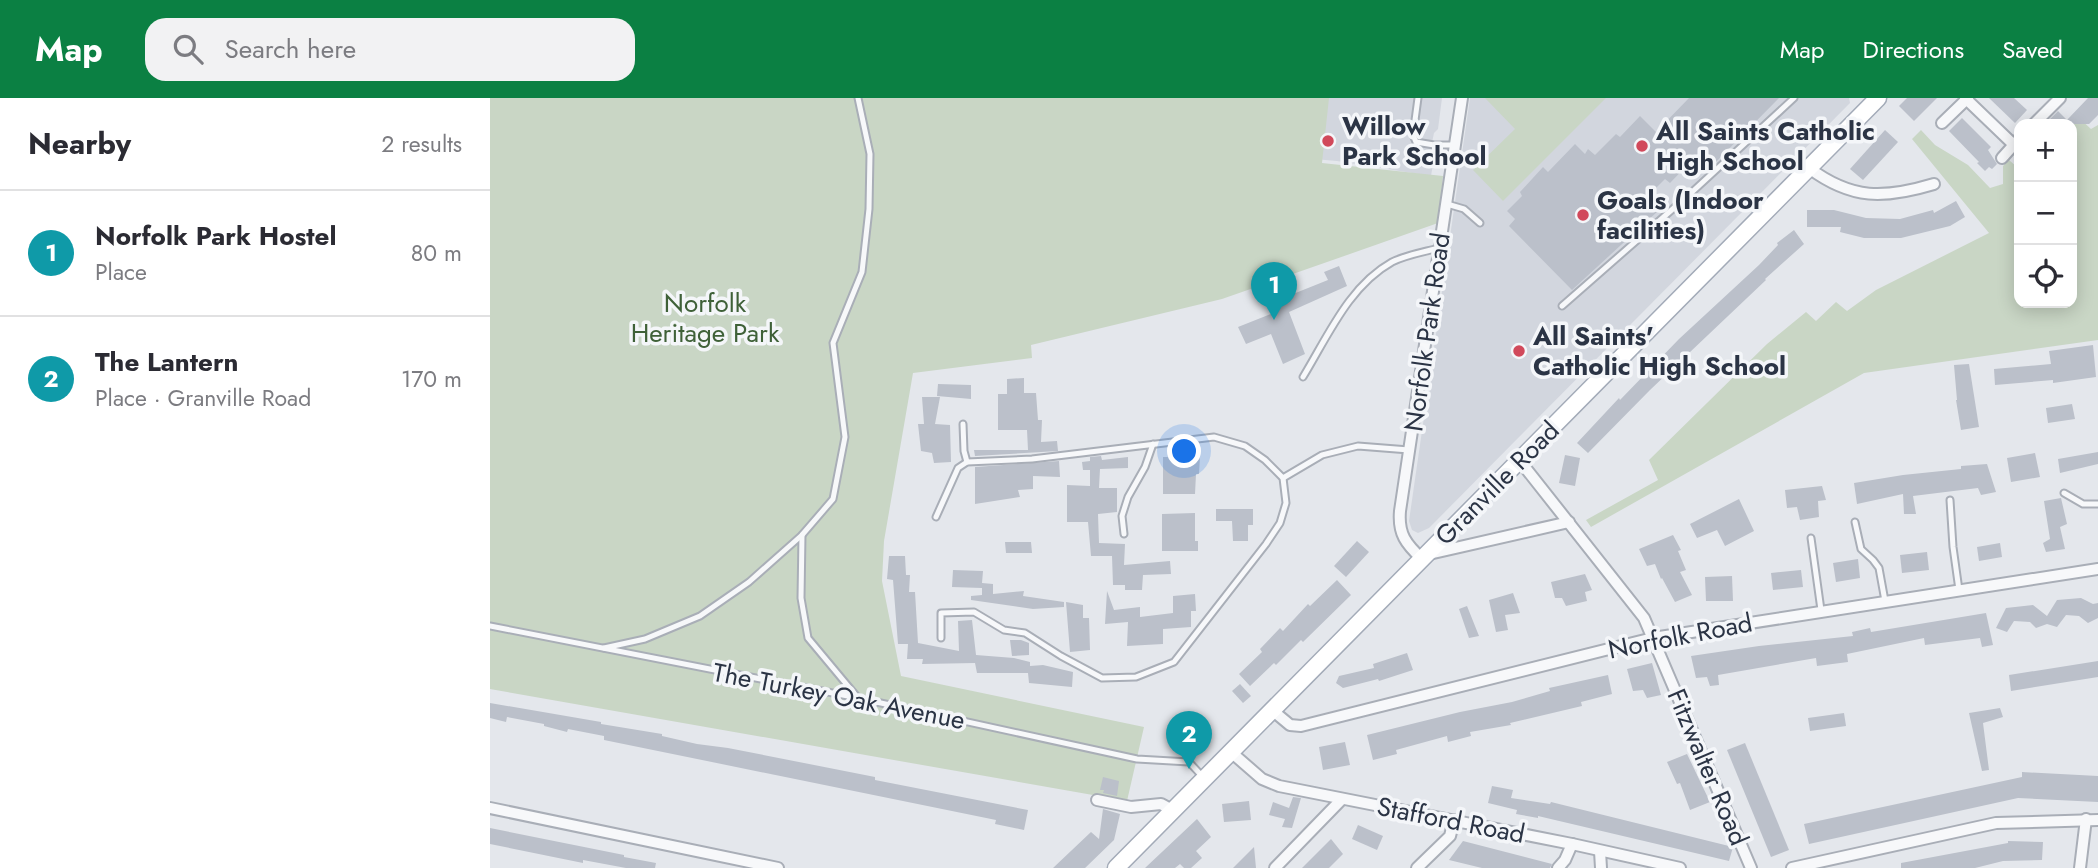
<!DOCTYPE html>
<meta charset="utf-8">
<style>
body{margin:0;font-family:Jost,sans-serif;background:#f2f2f3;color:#2b2b33}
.controls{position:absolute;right:21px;top:21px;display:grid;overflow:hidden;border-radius:14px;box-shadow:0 4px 18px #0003}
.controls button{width:63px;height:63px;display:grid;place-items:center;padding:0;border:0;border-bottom:2px solid #e1e1e2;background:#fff;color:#2b2b33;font:35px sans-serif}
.you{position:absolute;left:695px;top:354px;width:24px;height:24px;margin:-18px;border:5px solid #fff;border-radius:50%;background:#1a73e8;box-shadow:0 0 0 10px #1a73e833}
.badge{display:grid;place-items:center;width:46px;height:46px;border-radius:50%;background:#0b8043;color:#fff;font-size:23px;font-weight:700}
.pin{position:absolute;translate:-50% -58px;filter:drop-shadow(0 2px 4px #0008)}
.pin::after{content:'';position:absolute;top:37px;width:24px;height:21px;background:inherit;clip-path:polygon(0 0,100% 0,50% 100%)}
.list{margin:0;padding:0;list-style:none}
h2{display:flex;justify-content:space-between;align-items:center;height:91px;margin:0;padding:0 28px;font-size:30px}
h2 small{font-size:23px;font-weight:400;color:#7c7c81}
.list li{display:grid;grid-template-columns:46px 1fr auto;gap:21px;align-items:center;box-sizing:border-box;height:126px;padding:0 28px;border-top:2px solid #e1e1e2}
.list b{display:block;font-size:26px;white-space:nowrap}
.list p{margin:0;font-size:23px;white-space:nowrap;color:#7c7c81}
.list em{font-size:23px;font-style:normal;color:#7c7c81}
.icon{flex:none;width:38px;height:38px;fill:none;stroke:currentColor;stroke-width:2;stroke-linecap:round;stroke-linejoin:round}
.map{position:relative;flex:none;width:1608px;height:770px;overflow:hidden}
header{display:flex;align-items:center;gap:42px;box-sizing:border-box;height:98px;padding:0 35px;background:#0b8043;color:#fff}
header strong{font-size:33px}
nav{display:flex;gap:38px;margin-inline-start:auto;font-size:24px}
.search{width:490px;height:63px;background:#f2f2f3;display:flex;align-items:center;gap:18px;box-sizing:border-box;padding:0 24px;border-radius:21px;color:#7c7c81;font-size:26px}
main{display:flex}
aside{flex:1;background:#fff}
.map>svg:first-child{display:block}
.built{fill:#d2d6de}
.green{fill:#c9d6c5}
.building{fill:#bbc0ca}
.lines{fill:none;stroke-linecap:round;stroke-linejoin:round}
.lane-casing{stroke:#a9aeb7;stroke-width:9}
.street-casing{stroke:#a9aeb7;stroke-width:14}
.primary-casing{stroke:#a3abb8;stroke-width:19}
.lane{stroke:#f7f8fa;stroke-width:5}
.street{stroke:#f7f8fa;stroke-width:10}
.primary{stroke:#fff;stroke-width:16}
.poi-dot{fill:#d1495b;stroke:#f4f6f9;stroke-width:2.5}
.labels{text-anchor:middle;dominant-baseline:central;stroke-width:7;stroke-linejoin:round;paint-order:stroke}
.poi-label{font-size:26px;font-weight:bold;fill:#2b3445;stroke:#f4f6f9;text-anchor:start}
.park-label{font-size:26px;fill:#3f6138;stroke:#f4f6f9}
.street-label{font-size:26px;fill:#2b3445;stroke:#f4f6f9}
</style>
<header>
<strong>Map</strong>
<div class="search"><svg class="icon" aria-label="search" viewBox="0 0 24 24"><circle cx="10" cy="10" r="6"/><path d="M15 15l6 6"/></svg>Search here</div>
<nav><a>Map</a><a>Directions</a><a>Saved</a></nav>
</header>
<main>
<aside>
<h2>Nearby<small>2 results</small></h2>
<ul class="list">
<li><span class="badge" style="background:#0f9aa8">1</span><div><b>Norfolk Park Hostel</b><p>Place</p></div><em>80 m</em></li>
<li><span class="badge" style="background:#0f9aa8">2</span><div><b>The Lantern</b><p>Place · Granville Road</p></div><em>170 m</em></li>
</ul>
</aside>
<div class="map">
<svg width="1608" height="770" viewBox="0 0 1608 770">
<rect width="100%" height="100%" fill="#e4e7ec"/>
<g class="built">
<path d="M739 0H952L948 31 944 35 940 54 944 60 941 78 847 63 732 53Z"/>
<path d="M980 0H1359L1360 5 939 430 928 435 922 432 919 423Z"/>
</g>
<g class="green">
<path d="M0 0H839L832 65 953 78 948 125 732 201 541 247 542 260 423 275 394 443 392 483 411 578 654 629 637 703 0 591Z"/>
<path d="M995 0H1116L1013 103 983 72 1025 31Z"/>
<path d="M1588 19 1601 31 1608 27V242L1374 275 1101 429 1096 422 1168 382 1159 362 1277 246 1316 214 1326 223 1346 204 1357 213 1386 192 1499 135 1422 41 1431 32 1445 47 1478 67 1500 90 1513 86V68L1519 62 1527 69 1529 66V205H1582L1581 26Z"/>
</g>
<g class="building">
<path d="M1199 0H1289L1221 69 1208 56 1180 85 1175 81 1156 100 1168 113 1082 192 1019 128 1025 121 1017 113 1032 98 1030 94 1053 69 1058 74 1085 46 1095 56 1098 51 1105 57 1126 36 1130 39 1150 18 1166 34Z"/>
<path d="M1417 0H1447L1424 23 1409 8Z"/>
<path d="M1499 0H1524L1537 12 1525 25Z"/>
<path d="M1598 0H1608V17L1599 26H1555L1568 13 1577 22Z"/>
<path d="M1472 20 1501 49 1498 52 1507 66 1502 71 1499 69 1495 73 1487 65 1489 64 1459 33Z"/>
<path d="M1395 32 1408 44 1373 82 1360 71Z"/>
<path d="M1466 103 1475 119 1460 128 1411 140H1374L1350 134 1351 129H1317V112H1344L1376 120 1410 121 1443 112 1444 115Z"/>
<path d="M1304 132 1314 146 1275 181 1276 182 1160 292 1098 355 1087 345 1129 300 1130 302 1189 241 1269 167 1288 147 1287 145Z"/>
<path d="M849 168 857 188 799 214 815 256 793 266 781 236 756 246 748 229 783 215 778 206 838 182 834 174Z"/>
<path d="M1603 247 1606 279 1563 285V282L1505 287 1504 271 1561 266 1559 253Z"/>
<path d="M1479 266 1489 329 1471 332 1466 302H1467L1464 267Z"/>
<path d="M534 280V295H546L548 322H552L551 344 567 343 568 353 485 358 484 352H538L537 332H508V296H517V281Z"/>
<path d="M448 286 481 287V301L447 298Z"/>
<path d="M432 299H450L445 326 460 327 461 364 444 365 442 355 431 353 428 326H434Z"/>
<path d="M1582 306 1585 321 1558 325 1556 310Z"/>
<path d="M1608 354V366L1570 375 1568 361Z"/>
<path d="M1545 355 1550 379 1521 384 1517 360Z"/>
<path d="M1075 357 1090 360 1085 388 1069 385Z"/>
<path d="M611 358 612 362 638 359V370L610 371 609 390H627V414L608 416 609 445 635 446 634 467 680 463 681 476 653 477 652 492H635V487H623L622 458H601L598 424H577V387L600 388V372H593L592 364 600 363V359Z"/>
<path d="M673 359H710L709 376H706L705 396H673Z"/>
<path d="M569 363 570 379 543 378V391L528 392 530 399 485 406V369Z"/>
<path d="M1497 366 1506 394 1491 397 1488 390 1423 398 1426 416H1414L1413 396 1367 406 1364 385 1413 377 1471 371V368Z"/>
<path d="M1332 388 1336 402 1328 403 1329 419 1310 422 1307 409 1297 410 1295 392Z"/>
<path d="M1571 400 1577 426 1570 429 1575 451 1556 454 1553 445 1560 441 1554 403Z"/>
<path d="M1249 401 1264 433 1235 448 1227 432 1207 440 1200 426Z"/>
<path d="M726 411H763V427H758V443H743L742 423H726Z"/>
<path d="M705 415V443H708V453H672V416Z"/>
<path d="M1183 437 1191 452 1188 453 1196 472 1190 474 1202 497 1185 504 1172 480 1171 481 1165 466 1157 468 1149 451Z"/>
<path d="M867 443 879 454 856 479 844 468Z"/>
<path d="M515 444H541L542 455H516Z"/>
<path d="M1510 445 1512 459 1489 463 1487 449Z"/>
<path d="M1437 454 1439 472 1412 475 1410 457Z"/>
<path d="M399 458H415L416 477H420L419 494H425L428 545 469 553 468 523 482 522 486 557 524 560 540 564V568L553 567 583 574 582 589 539 585 538 575H487L485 565 432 566 433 561H417L418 546H408L403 482 397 481Z"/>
<path d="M1368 461 1370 480 1346 484 1343 465Z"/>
<path d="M463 472 493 473 492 485 503 486V496L534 493 533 498 574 504V509L543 511 481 502V498L492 497V490L462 489Z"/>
<path d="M1311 472 1313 489 1283 492 1281 475Z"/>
<path d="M1095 476 1102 492 1095 494 1097 503 1076 508 1072 500H1065L1061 484Z"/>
<path d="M1242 478 1243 503H1216L1215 479Z"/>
<path d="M847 482 861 497 813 544 811 542 786 567 784 565 760 588 749 576 772 554 770 551 790 530 793 533 818 506 820 508Z"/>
<path d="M617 493 624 512 650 509V519L683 515V498L705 496 706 513H701V529L673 531V546L637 548 638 524 615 526Z"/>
<path d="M1023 495 1030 515 1015 517 1018 532 1006 534 999 502Z"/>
<path d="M1591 500 1603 506 1608 505V520L1598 525 1589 518 1576 517 1567 529 1557 526 1546 530 1540 524 1524 523 1517 534 1506 530 1516 510 1543 507 1557 518 1567 502Z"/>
<path d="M576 504 593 507V520H599L600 552 580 554Z"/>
<path d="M977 508 989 538 979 540 969 511Z"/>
<path d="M1496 515 1503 547 1492 549 1490 540 1435 547 1434 540 1357 556 1358 564 1327 568 1326 560 1228 577 1229 587 1220 588 1217 579 1206 580 1201 558 1269 548 1363 538 1362 534 1380 530 1381 534Z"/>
<path d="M520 542H531L539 545V557L522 558Z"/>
<path d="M917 555 923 572 889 583 888 581 853 590 846 585 849 578 884 570 883 566Z"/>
<path d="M1608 563V579L1521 593 1519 577Z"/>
<path d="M1162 565 1171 597 1157 600 1153 592 1143 593 1137 571Z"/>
<path d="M1118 577 1122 596 1091 604 1092 608 1020 625 1021 627 980 634 981 638 958 644 957 638 906 652 907 656 883 662 877 637 970 614 1022 604 1060 593 1059 590Z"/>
<path d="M750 586 761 598 753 605 742 593Z"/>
<path d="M0 605 111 624V626L172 636V638L207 646 238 650 385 679V682L538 712 534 732 505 726 506 722 114 642V638L78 631 77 634 54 628V626L17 619 16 624 0 620Z"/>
<path d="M1510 610 1513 619 1493 625 1499 672 1492 673 1479 615Z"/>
<path d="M1354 615 1356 628 1320 633 1318 620Z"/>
<path d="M855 644 860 667 833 672 829 649Z"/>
<path d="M1255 645 1299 752 1281 759 1237 652Z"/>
<path d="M1197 656 1220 704 1200 712 1190 685 1187 686 1177 664Z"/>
<path d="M1532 674 1608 678V704L1528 700 1319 746 1314 726 1532 679Z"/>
<path d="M613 679 629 683 627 698 613 695 614 692H610Z"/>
<path d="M1002 688 1023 692 1021 700 1060 706 1061 704 1243 749 1239 763 1048 718V720L1026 716 1027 712 998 705Z"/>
<path d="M803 699 811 700 802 730 792 729 795 721 779 717 783 704 799 710Z"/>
<path d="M759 703 761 722 734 724 732 706Z"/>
<path d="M613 711 630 716 624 742 595 770H563L601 734 609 741Z"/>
<path d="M707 721 721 739 706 753 712 760 701 770H694L690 766 685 770H655Z"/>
<path d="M868 727 893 738 887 752 862 741Z"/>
<path d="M0 730 134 757V759L166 765 165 770H136L93 762V765L0 746Z"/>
<path d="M841 741 853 756 839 770H812Z"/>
<path d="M973 743 1062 766 1060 770H992L959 762Z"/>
<path d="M1518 743 1553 744 1552 762 1513 763 1485 770H1411V765L1518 745Z"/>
<path d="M764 749 766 770H743Z"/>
</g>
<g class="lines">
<g class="lane-casing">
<g id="lane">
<path d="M928 0 923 37 926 44 944 47H965"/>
<path d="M957 106 974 111 990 125"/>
<path d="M1072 208 1201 95 1304 0"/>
<path d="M813 279C838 238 859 188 902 164 916 157 934 154 949 150"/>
<path d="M473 326 474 353 477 364"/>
<path d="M793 380 832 357 868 348 919 352"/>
<path d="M1574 395 1593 406H1608"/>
<path d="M1460 402 1463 449 1469 492"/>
<path d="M446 419 468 370 477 364 542 361 724 339 755 348 775 362 793 380 796 405 790 425 776 446 684 564 646 579 612 580 571 558 535 535 514 532 484 514 451 515V540"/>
<path d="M1365 424 1371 451 1383 462 1389 470 1395 503"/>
<path d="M634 436 632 418 638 399 655 369 663 346"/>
<path d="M312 437 311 500 318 540 368 600"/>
<path d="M1321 440 1331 512"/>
<path d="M0 528 368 600 647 661 699 664 712 678"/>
<path d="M114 550 155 541 210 518 259 484 312 437 343 401 355 339 343 245 372 174 379 111 380 56 368 0"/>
</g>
</g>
<g class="street-casing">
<g id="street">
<path d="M1475 0 1524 47"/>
<path d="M1452 25 1478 0"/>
<path d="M1544 26 1570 0"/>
<path d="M1512 60 1529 41"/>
<path d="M1319 70C1362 102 1394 101 1444 86"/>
<path d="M1030 363 1154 520 1261 770"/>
<path d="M939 456 1079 424"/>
<path d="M932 461C916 446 908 436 910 413L972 0"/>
<path d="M782 612 800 627 811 628 1163 540 1608 471"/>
<path d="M741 654 772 681 789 688 1082 746 1190 770"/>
<path d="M607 702 641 709 671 706 682 712"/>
<path d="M0 710 288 770"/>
<path d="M1110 753 1111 770"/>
<path d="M785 770 851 702"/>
<path d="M927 770 960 738 964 722"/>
<path d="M1068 770 1075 762 1082 746"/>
<path d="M1302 770 1506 725 1608 722"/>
<path d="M1590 770 1596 721"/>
</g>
</g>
<g class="primary-casing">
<path id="primary" d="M626 770 1388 0"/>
</g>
<use href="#lane" class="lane"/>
<use href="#street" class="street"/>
<use href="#primary" class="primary"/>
</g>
<g class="poi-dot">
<circle cx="838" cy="43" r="7"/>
<circle cx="1152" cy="48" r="7"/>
<circle cx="1093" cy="117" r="7"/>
<circle cx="1029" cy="253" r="7"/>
</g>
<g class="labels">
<g class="poi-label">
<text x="852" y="28">Willow<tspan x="852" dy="30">Park School</tspan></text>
<text x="1166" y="33">All Saints Catholic<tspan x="1166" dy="30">High School</tspan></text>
<text x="1107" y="102">Goals (Indoor<tspan x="1107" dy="30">facilities)</tspan></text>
<text x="1043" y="238">All Saints'<tspan x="1043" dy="30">Catholic High School</tspan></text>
</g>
<g class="park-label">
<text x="215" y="205">Norfolk<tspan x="215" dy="30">Heritage Park</tspan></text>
</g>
<g class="street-label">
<text transform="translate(937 234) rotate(-82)">Norfolk Park Road</text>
<text transform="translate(1007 385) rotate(-45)">Granville Road</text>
<text transform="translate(1190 538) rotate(-11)">Norfolk Road</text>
<text transform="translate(349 598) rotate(11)">The Turkey Oak Avenue</text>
<text transform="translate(1218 669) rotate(67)">Fitzwalter Road</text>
<text transform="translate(961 722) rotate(11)">Stafford Road</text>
</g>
</g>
</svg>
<div class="controls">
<button>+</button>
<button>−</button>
<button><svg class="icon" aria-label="locate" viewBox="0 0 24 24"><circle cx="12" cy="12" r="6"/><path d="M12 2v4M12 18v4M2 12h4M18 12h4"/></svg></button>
</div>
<div class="you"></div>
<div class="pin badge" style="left:784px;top:222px;background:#0f9aa8">1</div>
<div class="pin badge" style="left:699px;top:671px;background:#0f9aa8">2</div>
</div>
</main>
